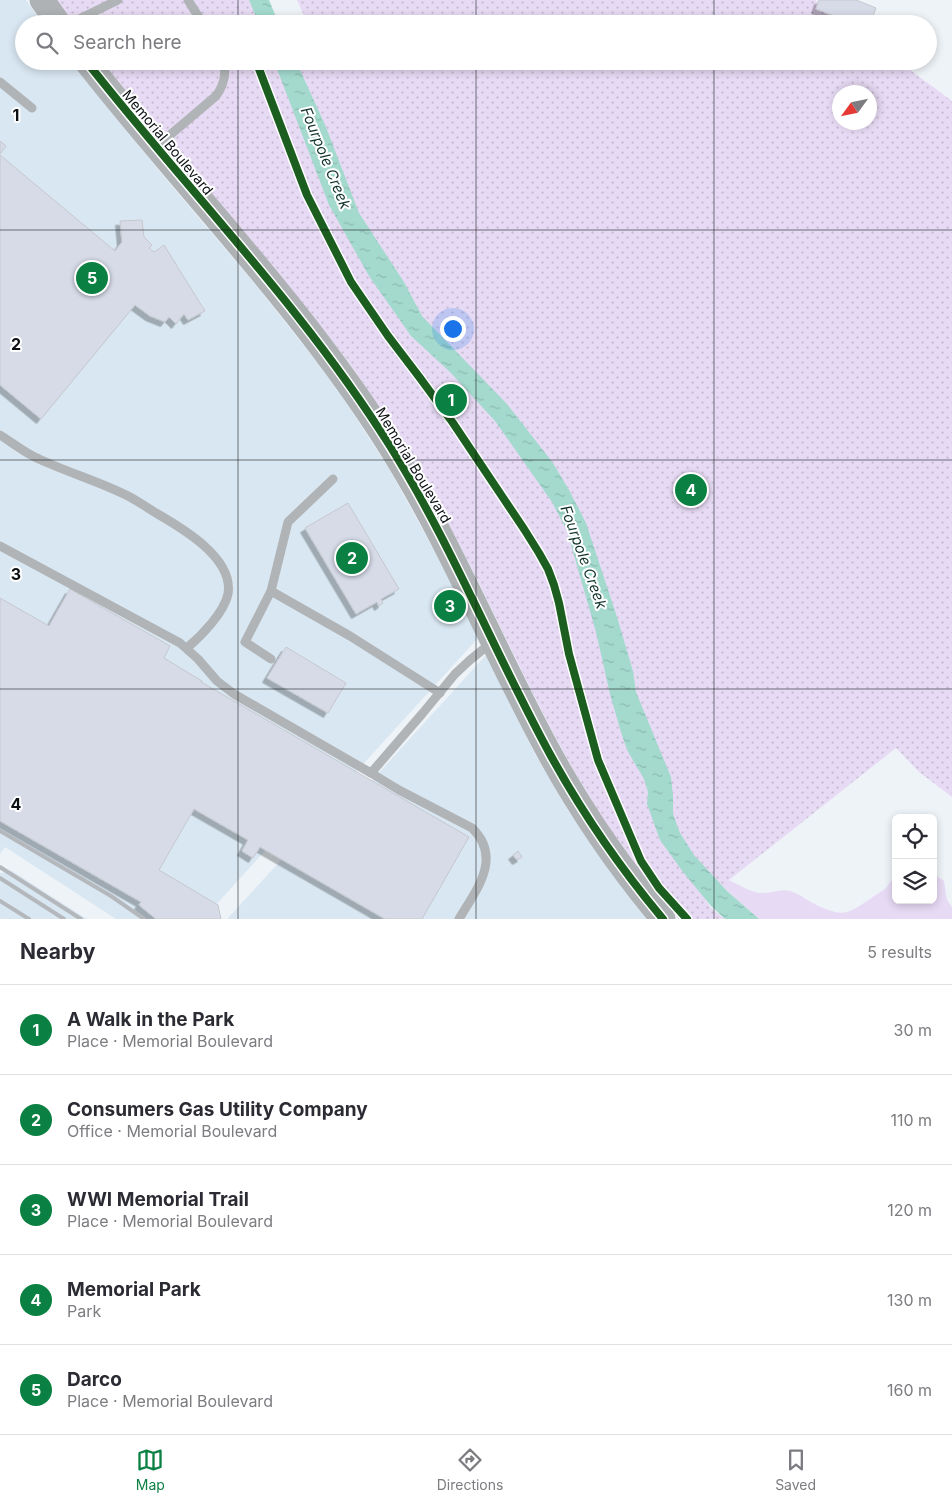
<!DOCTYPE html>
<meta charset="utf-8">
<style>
body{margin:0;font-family:Inter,sans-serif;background:#f7f7f7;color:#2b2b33}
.controls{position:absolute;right:15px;bottom:15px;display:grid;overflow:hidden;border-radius:8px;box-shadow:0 2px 8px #0003}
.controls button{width:45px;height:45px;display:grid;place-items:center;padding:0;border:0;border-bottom:1px solid #e1e1e2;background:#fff;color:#2b2b33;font:25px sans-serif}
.compass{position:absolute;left:832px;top:85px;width:45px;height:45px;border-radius:50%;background:#fff;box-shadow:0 2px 8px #0003;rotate:237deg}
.you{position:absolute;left:452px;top:328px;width:18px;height:18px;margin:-12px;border:4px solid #fff;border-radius:50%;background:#1a73e8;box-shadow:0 0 0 8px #1a73e833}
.badge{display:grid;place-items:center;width:32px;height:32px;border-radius:50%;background:#0b8043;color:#fff;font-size:16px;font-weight:700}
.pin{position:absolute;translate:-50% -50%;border:2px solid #fff;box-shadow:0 1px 5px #0006}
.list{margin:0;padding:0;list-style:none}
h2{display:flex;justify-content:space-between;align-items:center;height:65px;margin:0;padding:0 20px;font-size:21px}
h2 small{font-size:16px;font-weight:400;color:#7c7c81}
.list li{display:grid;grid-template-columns:32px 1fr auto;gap:15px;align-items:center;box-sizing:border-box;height:90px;padding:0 20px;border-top:1px solid #e1e1e2}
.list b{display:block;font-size:19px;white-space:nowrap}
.list p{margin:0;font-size:16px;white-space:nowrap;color:#7c7c81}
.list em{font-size:16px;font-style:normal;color:#7c7c81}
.icon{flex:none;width:28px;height:28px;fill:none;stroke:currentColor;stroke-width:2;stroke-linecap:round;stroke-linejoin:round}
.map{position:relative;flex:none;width:952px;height:919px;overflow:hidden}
.search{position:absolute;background:#fff;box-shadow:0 2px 8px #0003;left:15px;right:15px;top:15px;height:55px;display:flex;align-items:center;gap:12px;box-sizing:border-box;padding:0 18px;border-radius:28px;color:#7c7c81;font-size:19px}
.sheet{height:515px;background:#fff}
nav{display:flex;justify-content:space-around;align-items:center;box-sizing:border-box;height:70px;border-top:1px solid #e1e1e2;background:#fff;font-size:14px;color:#7c7c81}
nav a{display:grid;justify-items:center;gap:2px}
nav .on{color:#0b8043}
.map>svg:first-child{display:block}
.built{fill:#d9e7f2}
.grass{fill:#e7daf4}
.park{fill:url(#park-dots);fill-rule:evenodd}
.water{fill:url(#water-ripples)}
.building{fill:#d7dbe8;stroke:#c5c8cd;filter:url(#shadow)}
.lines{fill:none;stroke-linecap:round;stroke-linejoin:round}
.lane{stroke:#b1b4b6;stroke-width:9}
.secondary{stroke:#afb2b5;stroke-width:25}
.rail{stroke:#b4b8bc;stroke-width:4}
.cycleway-casing{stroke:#fff;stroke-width:11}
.cycleway{stroke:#1b5e20;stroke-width:8}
.grid{fill:none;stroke:#0c1014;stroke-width:1;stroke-opacity:0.55}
.labels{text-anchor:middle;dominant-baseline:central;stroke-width:4;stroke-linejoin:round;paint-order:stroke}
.street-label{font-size:14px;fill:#0c1014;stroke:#fff}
.water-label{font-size:15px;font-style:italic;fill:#12362d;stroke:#fff}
.grid-label{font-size:16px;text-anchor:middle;font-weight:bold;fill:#0c1014;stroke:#fff;stroke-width:4;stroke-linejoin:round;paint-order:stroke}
</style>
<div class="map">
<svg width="952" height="919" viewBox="0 0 952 919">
<defs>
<pattern id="park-dots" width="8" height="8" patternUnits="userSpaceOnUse" patternTransform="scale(1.25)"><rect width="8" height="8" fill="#e7daf4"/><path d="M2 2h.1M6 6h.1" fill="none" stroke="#c5bad0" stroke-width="1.8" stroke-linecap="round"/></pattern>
<pattern id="water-ripples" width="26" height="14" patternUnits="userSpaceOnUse" patternTransform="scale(1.25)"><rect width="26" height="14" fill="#a4dace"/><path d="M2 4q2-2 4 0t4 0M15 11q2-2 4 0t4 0" fill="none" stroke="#8cbab0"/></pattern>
<filter id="shadow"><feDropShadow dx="-4.5" dy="4.5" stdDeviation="0" flood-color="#0004"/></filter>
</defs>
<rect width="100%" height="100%" fill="#eef3f8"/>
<g class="built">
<path d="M0 0H26L43 24H24V61H71L155 166 254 283 316 361 345 401 388 467 440 561 478 638 304 829 293 820 203 919H116L5 847 0 854Z"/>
<path d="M486 655 535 754 568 810 589 842 647 919H227L295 845 305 854Z"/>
<path d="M12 871 87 919H0V873Z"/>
</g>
<path class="grass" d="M933 873 944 881 947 900 952 907V919H759L727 891 716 878C733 878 744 891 760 893 770 894 780 888 790 891 801 894 810 903 821 907 845 918 850 912 870 899 875 895 881 892 886 888 889 884 891 880 896 876V900H933Z"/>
<g class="park">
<path d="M57 0H265L276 24H74Z"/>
<path d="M297 0H815L847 24H308Z"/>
<path d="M102 61H294L299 70 308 61H898L952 101V797L919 772 896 748 705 899 711 908 725 919H679C631 864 590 802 556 738 507 646 467 549 412 460 392 428 372 395 350 364 322 326 291 291 261 255 208 190 154 127 102 61ZM840 92H870V122H840Z"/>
</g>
<g class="water">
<path d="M249 0H269L279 24H259Z"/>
<path d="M274 61H296L326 127 359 213 404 282 422 316 507 404 553 463 569 490 586 523 617 617 633 671 636 692 671 777 673 796V814L680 833 694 855 727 891 759 919H725L711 906 683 872 660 840 647 804 648 792 644 779 627 750 620 729 610 694 596 632 567 531 552 502 495 421 450 372 411 336 369 276 329 205Z"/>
</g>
<g class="building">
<path d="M819 0H856L876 8 870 24H856L816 9Z"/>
<path d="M0 141 6 146 0 154Z"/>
<path d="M0 155 115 251 122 242 120 221 142 220 144 237 152 245 149 248 154 252 164 245 205 311 188 320 184 314 176 324 169 317 165 322 150 316 135 305 41 419 0 385Z"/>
<path d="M348 503 399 589 381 599 383 603 379 606 377 602 356 614 305 528Z"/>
<path d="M70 589 170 646 164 658 202 681 201 682 469 837 422 919H385L260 847 253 858 242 851 248 840 194 809 159 870 218 905 221 919H156L139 905 141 902 0 821V598L49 626Z"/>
<path d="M286 647 346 683 328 713 267 678Z"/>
<path d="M518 851 522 857 517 860 513 855Z"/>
</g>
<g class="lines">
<g class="lane">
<path d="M188 0 203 24"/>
<path d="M69 24 118 0"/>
<path d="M0 82 32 108"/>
<path d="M157 146 216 96C224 85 226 75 224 61"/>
<path d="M0 435C13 443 25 453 39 459 69 473 101 482 130 497 139 502 148 508 156 513 182 528 234 558 228 594 224 613 201 636 187 648"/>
<path d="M0 546 180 643 198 659 217 681 234 694 371 773 399 790 472 828C503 858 476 890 459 919"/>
<path d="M271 591 288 522 333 479"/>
<path d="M271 659 245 642 271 591 350 636 440 693"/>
<path d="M371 773 422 714 455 674 470 660 491 643"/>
</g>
<g class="secondary">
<path d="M42 0 59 24"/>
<path d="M86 61C187 190 303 307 390 446 452 545 495 654 551 756 583 814 621 869 663 919"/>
</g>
<g class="rail">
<path d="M0 831 111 896 144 919"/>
<path d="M0 867 81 919"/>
<path d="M0 878 64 919"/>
<path d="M0 901 29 919"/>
</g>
<g class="cycleway-casing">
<g id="cycleway">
<path d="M86 61C187 190 303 307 390 446 452 545 495 654 551 756 583 814 621 869 663 919"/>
<path d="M256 61 307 195 351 282 388 336 420 378 453 423 524 529 539 553 548 569 554 585 559 603 569 654 598 760 641 861 659 888 687 919"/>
</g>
</g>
<use href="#cycleway" class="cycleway"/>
</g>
<path class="grid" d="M238 0V24M476 0V24M714 0V24M238 61V919M476 61V919M714 61V919M0 230H952M0 460H952M0 689H952"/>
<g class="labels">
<g class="street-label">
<text transform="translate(168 142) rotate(50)">Memorial Boulevard</text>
<text transform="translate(414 465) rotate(59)">Memorial Boulevard</text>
</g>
<g class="water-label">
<text transform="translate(326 158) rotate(68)">Fourpole Creek</text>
<text transform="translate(584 557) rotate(70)">Fourpole Creek</text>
</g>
</g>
<g class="grid-label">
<text x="16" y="121">1</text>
<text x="16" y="350">2</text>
<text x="16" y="580">3</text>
<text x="16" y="810">4</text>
</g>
</svg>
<div class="controls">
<button><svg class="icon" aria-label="locate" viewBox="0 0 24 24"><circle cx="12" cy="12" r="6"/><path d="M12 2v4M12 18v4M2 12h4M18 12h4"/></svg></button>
<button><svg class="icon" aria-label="layers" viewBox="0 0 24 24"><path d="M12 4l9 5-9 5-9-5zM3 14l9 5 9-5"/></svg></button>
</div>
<svg class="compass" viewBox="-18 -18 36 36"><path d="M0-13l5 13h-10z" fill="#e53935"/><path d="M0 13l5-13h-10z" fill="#7c7c81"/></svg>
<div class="you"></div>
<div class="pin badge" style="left:451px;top:400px">1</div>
<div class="pin badge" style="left:352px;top:558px">2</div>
<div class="pin badge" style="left:450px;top:606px">3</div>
<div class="pin badge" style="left:691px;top:490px">4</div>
<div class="pin badge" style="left:92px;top:278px">5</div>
<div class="search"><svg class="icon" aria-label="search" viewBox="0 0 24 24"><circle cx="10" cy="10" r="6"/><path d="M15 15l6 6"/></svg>Search here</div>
</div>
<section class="sheet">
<h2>Nearby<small>5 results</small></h2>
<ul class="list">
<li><span class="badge">1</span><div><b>A Walk in the Park</b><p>Place · Memorial Boulevard</p></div><em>30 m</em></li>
<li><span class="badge">2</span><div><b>Consumers Gas Utility Company</b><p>Office · Memorial Boulevard</p></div><em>110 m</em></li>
<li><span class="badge">3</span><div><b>WWI Memorial Trail</b><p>Place · Memorial Boulevard</p></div><em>120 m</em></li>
<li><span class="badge">4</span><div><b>Memorial Park</b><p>Park</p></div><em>130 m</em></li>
<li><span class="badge">5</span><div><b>Darco</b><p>Place · Memorial Boulevard</p></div><em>160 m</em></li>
</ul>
</section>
<nav>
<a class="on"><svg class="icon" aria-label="map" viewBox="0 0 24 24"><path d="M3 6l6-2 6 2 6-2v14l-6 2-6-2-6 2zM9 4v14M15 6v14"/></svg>Map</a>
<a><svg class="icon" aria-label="directions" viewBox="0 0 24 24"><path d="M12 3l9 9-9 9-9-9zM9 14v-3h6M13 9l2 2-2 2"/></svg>Directions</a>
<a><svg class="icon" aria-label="saved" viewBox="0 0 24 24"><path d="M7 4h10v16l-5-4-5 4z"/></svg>Saved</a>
</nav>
